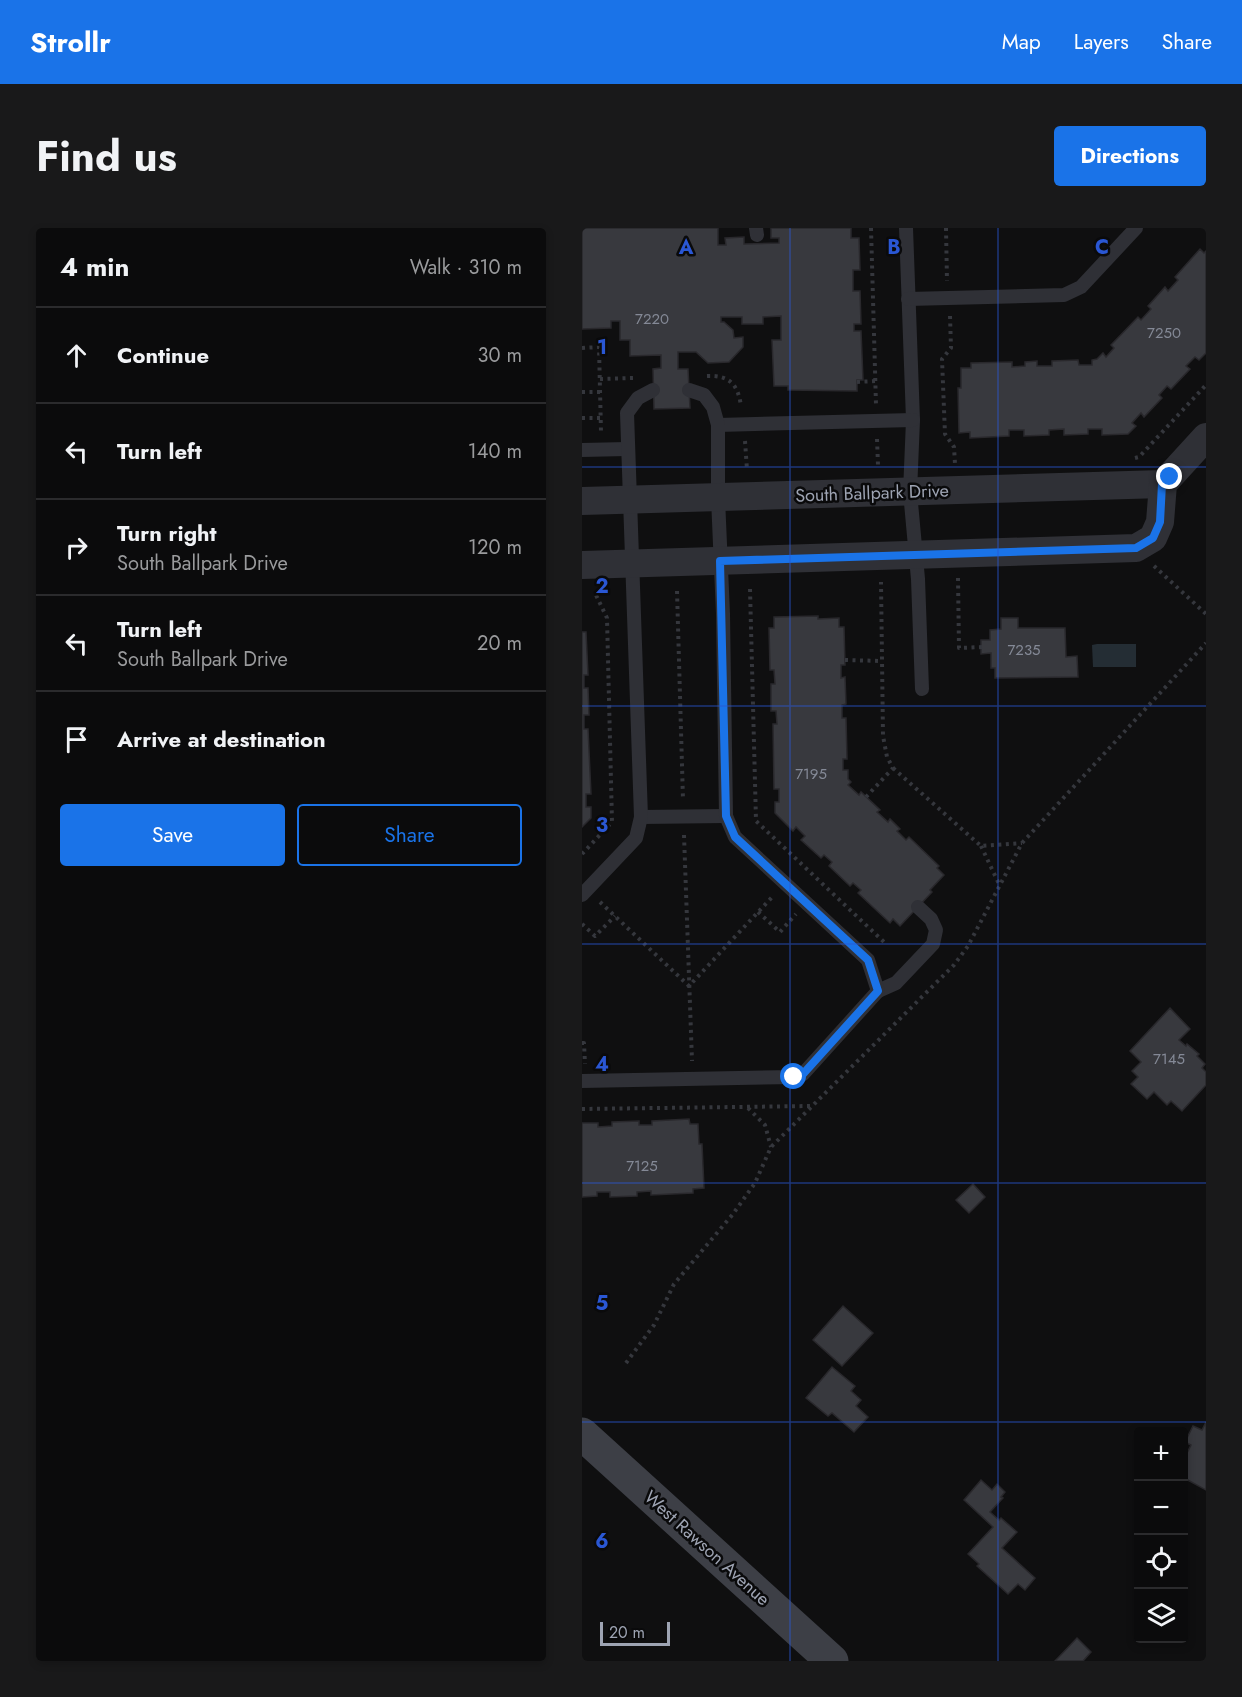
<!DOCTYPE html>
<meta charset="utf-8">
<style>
body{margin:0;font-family:Jost,sans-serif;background:#19191a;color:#f1f3f6}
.controls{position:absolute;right:18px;bottom:18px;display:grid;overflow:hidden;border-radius:6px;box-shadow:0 3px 9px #0003}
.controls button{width:54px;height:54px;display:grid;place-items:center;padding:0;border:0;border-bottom:2px solid #2b2b2d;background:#0b0b0c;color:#f1f3f6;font:30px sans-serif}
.scale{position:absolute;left:18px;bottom:15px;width:70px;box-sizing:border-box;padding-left:6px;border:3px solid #9ea4b3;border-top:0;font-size:16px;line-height:21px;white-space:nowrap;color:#9ea4b3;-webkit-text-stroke:4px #0a0a0b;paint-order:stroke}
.stop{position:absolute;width:18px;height:18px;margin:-14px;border:4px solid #1a73e8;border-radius:50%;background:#fff}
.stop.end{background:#1a73e8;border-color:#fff;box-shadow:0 2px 6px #0008}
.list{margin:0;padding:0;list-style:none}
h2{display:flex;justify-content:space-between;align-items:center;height:78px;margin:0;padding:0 24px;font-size:26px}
h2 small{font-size:20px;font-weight:400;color:#9a9b9d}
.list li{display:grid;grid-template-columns:39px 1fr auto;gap:18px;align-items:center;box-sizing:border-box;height:96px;padding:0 24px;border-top:2px solid #2b2b2d}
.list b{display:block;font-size:22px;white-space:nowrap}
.list p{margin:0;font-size:20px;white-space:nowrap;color:#9a9b9d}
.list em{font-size:20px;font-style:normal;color:#9a9b9d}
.actions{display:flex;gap:12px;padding:18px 24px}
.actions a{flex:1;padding:14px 0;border:2px solid #1a73e8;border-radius:6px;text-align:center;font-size:21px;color:#1a73e8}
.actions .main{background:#1a73e8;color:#fff}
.icon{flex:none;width:33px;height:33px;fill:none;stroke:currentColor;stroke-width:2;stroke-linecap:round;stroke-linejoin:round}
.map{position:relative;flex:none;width:624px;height:1433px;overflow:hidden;border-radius:6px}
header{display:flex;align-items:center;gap:36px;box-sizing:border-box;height:84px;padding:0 30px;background:#1a73e8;color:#fff}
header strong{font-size:28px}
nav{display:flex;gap:33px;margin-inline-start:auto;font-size:21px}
.intro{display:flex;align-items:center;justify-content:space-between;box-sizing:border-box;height:144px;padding:0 36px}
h1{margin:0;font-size:42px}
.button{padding:15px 27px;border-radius:6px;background:#1a73e8;color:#fff;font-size:21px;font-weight:700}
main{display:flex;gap:36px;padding:0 36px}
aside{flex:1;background:#0b0b0c;border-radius:6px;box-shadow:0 3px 9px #0003}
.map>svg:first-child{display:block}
.water{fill:#242d34}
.building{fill:#38393e;stroke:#29282c;stroke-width:1.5}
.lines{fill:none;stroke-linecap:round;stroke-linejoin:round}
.path{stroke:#35373d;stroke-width:4;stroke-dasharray:3 4.5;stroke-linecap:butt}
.lane{stroke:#2f3036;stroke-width:14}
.street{stroke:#2f3036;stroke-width:28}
.secondary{stroke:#3d3f46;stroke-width:33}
.route{stroke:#1a73e8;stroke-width:8}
.grid{fill:none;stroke:#2a57d4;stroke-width:1.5;stroke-opacity:0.55}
.labels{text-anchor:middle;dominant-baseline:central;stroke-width:5;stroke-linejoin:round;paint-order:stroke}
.number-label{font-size:15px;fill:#848996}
.street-label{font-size:18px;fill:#9ea4b3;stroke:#0a0a0b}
.grid-label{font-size:20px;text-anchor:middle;font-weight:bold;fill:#2a57d4;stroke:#0a0a0b;stroke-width:5;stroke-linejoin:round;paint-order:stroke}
</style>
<header>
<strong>Strollr</strong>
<nav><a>Map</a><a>Layers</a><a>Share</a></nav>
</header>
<div class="intro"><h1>Find us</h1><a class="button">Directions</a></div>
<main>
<aside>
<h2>4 min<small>Walk · 310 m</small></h2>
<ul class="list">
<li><svg class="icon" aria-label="ahead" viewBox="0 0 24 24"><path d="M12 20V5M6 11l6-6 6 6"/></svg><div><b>Continue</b></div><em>30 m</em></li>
<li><svg class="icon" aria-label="left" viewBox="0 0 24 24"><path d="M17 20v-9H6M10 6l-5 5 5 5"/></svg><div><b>Turn left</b></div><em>140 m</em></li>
<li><svg class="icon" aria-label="right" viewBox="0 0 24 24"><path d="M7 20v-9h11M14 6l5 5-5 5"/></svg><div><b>Turn right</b><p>South Ballpark Drive</p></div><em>120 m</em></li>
<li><svg class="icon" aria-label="left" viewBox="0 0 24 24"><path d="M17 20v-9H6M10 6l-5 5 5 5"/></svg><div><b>Turn left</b><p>South Ballpark Drive</p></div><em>20 m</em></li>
<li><svg class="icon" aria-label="arrive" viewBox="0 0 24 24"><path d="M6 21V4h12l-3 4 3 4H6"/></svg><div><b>Arrive at destination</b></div></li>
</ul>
<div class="actions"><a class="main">Save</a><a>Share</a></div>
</aside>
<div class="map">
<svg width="624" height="1433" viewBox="0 0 624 1433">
<rect width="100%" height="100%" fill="#0f0f10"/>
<path class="water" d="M515 416H554V439H511L510 417Z"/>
<g class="building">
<path d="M0 0H136V17H144L143 10 162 9V16L197 15V10H189V0H269V10H277L278 42H271V63H278L279 96H272V103H279L281 152H275V163L206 162V158H192L190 112H199V88L181 89V96H160V89H139V94H142L151 102 152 110 161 109V119L147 134 126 135 114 124H96V141H106L108 180 72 181 71 141 79 140V127L48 128V112H38V93H29V100L0 101Z"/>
<path d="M618 21 622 25 624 23V125L617 132 613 129 604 138 608 141 589 161 585 158 577 167 580 170 562 189 559 185 550 195 554 198 546 206 520 207V201H506V206L482 207V201L467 202V207L442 208V202H427V208L388 210V204L377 205 376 160H379V140H389V135L430 134V139L443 138V134L455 133V138H470V133L496 132 497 137H510V132L515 131 521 125 524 129 532 120 529 117 556 89 559 92 569 81 566 78 583 59 586 63 596 52 593 49Z"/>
<path d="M236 388V391L257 390V399H262L263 437H259V450L263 449 264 476 260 477V490H264L265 531H261V542H266V551L269 554 266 557 277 567 279 564 298 582 295 584 306 594 308 591 318 601 315 603 324 612 327 609 357 638 355 640 362 647 348 662 350 664 318 698 311 691 308 695 276 665 279 662 271 655 268 658 247 638 250 634 242 627 239 630 219 612 223 608 214 599 211 603 193 585V574H197V561H192L191 496H195L194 483H189V456H193L192 442H188L187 400H192V389Z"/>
<path d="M419 390H436V400H483L484 429 495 428 496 449 413 450V440H409V425L399 426V412H408V402L419 401Z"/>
<path d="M0 404H4L6 447H2V460H6L7 487H2V501H6L9 566H4V579H9V590L0 599Z"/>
<path d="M588 780 608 801 597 812 604 818 605 816 617 826 615 828 623 836 620 840 624 844V857L600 883 589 873 585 877 572 864 565 871 549 856 556 849 550 843 559 834 548 823Z"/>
<path d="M107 891 108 896H116L117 916H120L122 960 111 961V965L69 967V963L55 964V968L28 969V964H15V968L0 969V895H16V899L30 898V894L57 893V897H70V893Z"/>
<path d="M391 956 403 969 387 985 374 972Z"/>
<path d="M261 1078 291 1105 260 1138 231 1112Z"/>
<path d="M250 1139 273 1158 269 1163 279 1172 274 1178 286 1189 272 1204 250 1185 246 1188 224 1170Z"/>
<path d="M624 1194V1262L602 1250V1231L609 1217 603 1214 611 1198 620 1202Z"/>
<path d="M399 1252 410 1262 415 1256 423 1264 419 1269 421 1270 408 1284 417 1292 419 1290 435 1304 420 1320 453 1350 443 1362 436 1356 426 1366 395 1338 397 1336 386 1326 411 1299 382 1272Z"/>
<path d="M495 1410 509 1424 501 1433H473Z"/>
</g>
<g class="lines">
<g class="path">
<path d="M289 0 294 177"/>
<path d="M364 0 365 53"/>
<path d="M368 88 369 120 360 131 363 206 372 219 373 236"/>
<path d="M0 120 17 119 19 204"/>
<path d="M125 148C148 147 156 157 159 178"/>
<path d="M18 151 52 150"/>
<path d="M275 154 293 153"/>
<path d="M0 164H18"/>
<path d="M0 190H19"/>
<path d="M295 211 296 237"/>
<path d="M163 213 165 242"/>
<path d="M553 230 557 229 624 157"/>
<path d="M572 338 624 386"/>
<path d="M376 350 377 420 400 419"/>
<path d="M168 361 174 593 302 714"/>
<path d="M95 363 101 572"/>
<path d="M263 432 300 433"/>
<path d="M311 540 399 618 440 615"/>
<path d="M284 569 311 540 305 529 301 508 299 354"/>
<path d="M102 607 110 833"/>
<path d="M399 618 418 658"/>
<path d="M0 626 30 594 25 390 13 365"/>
<path d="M18 674 107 758 192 667"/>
<path d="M176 684 198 704 214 686"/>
<path d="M0 696 13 708 33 688"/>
<path d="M0 815H2L3 836"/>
<path d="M166 880 183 897 189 919"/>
<path d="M0 881 230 878"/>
<path d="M44 1135 72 1097 92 1056 151 986 173 955 189 919 372 737 386 718 440 615 624 415"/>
</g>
<g class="lane">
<path d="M174 0 175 7"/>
<path d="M324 0 331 192 328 264 336 351 340 461"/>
<path d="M326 71 482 67 499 59 554 0"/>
<path d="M136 197 331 192"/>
<path d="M0 222 45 221"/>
<path d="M59 589 144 588"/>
<path d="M0 667 54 610 59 589 45 185 56 170 71 162"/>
<path d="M296 763 314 755 351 716 354 702 349 691 336 679"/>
<path d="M0 853 212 849 221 846 296 763 286 732 153 609 144 588 141 386 136 270V197L131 179 122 167 107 162"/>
</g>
<g class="street">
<path d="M0 273 581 256"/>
<path d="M0 337 554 320 571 310 578 294 581 256 624 209"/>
</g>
<path class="secondary" d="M0 1206 250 1433"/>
</g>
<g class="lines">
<path class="route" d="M212 849 221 846 296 763 286 732 153 609 144 588 138 333 554 320 571 310 578 294 580 256 588 249"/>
</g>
<path class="grid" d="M208 0V1433M416 0V1433M0 239H624M0 478H624M0 716H624M0 955H624M0 1194H624"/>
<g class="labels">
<g class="number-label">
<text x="70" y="91">7220</text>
<text x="582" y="105">7250</text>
<text x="442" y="422">7235</text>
<text x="229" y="546">7195</text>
<text x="587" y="831">7145</text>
<text x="60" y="938">7125</text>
</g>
<g class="street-label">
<text transform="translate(290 265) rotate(-2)">South Ballpark Drive</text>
<text transform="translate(125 1320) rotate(42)">West Rawson Avenue</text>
</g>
</g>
<g class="grid-label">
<text x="104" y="26">A</text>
<text x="312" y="26">B</text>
<text x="520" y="26">C</text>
<text x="20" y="126">1</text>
<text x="20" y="365">2</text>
<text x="20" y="604">3</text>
<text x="20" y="843">4</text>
<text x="20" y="1082">5</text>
<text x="20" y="1320">6</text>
</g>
</svg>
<div class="controls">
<button>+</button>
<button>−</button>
<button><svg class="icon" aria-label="locate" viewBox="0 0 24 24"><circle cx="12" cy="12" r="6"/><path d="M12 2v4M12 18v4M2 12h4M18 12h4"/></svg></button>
<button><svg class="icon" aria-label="layers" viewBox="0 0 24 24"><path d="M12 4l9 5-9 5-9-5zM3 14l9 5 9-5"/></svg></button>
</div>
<div class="scale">20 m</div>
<div class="stop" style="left:212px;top:849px"></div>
<div class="stop end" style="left:588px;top:249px"></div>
</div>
</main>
